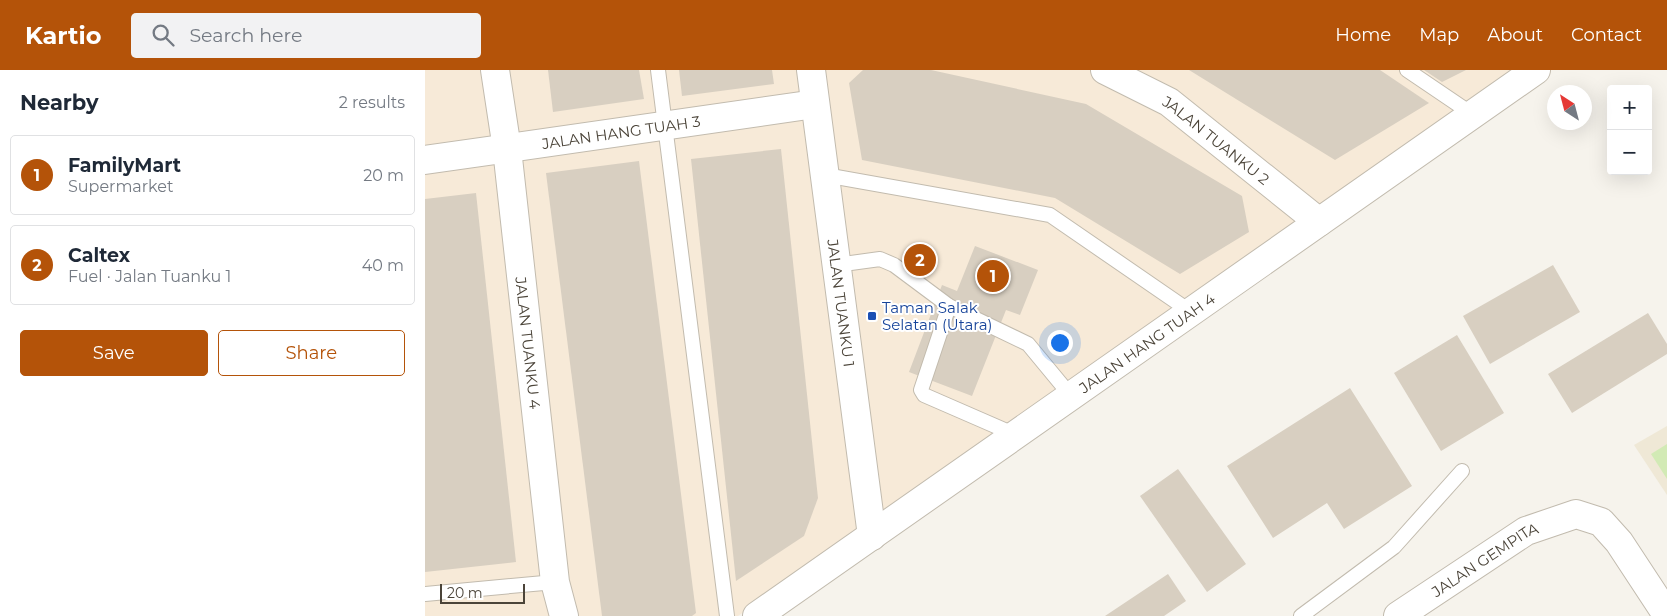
<!DOCTYPE html>
<meta charset="utf-8">
<style>
body{margin:0;font-family:Montserrat,sans-serif;background:#f2f2f3;color:#1f2937}
.controls{position:absolute;right:15px;top:15px;display:grid;overflow:hidden;border-radius:5px;box-shadow:0 5px 20px #0002}
.controls button{width:45px;height:45px;display:grid;place-items:center;padding:0;border:0;border-bottom:1px solid #e0e1e3;background:#fff;color:#1f2937;font:25px sans-serif}
.compass{position:absolute;left:1122px;top:15px;width:45px;height:45px;border-radius:50%;background:#fff;box-shadow:0 5px 20px #0002;rotate:324deg}
.scale{position:absolute;left:15px;bottom:12px;width:85px;box-sizing:border-box;padding-left:5px;border:2px solid #4b4439;border-top:0;font-size:14px;line-height:18px;white-space:nowrap;color:#4b4439;-webkit-text-stroke:4px #fff;paint-order:stroke}
.you{position:absolute;left:634px;top:272px;width:18px;height:18px;margin:-12px;border:4px solid #fff;border-radius:50%;background:#1a73e8;box-shadow:0 0 0 8px #1a73e833}
.badge{display:grid;place-items:center;width:32px;height:32px;border-radius:50%;background:#b45309;color:#fff;font-size:16px;font-weight:700}
.pin{position:absolute;translate:-50% -50%;border:2px solid #fff;box-shadow:0 1px 5px #0006}
.list{margin:0;padding:0;list-style:none}
h2{display:flex;justify-content:space-between;align-items:center;height:65px;margin:0;padding:0 20px;font-size:21px}
h2 small{font-size:16px;font-weight:400;color:#747a83}
.list li{display:grid;grid-template-columns:32px 1fr auto;gap:15px;align-items:center;box-sizing:border-box;height:80px;margin:0 10px 10px;padding:0 10px;border:1px solid #e0e1e3;border-radius:5px}
.list b{display:block;font-size:19px;white-space:nowrap}
.list p{margin:0;font-size:16px;white-space:nowrap;color:#747a83}
.list em{font-size:16px;font-style:normal;color:#747a83}
.actions{display:flex;gap:10px;padding:15px 20px}
.actions a{flex:1;padding:11px 0;border:1px solid #b45309;border-radius:5px;text-align:center;font-size:18px;color:#b45309}
.actions .main{background:#b45309;color:#fff}
.icon{flex:none;width:28px;height:28px;fill:none;stroke:currentColor;stroke-width:2;stroke-linecap:round;stroke-linejoin:round}
.map{position:relative;flex:none;width:1242px;height:546px;overflow:hidden}
header{display:flex;align-items:center;gap:30px;box-sizing:border-box;height:70px;padding:0 25px;background:#b45309;color:#fff}
header strong{font-size:24px}
nav{display:flex;gap:28px;margin-inline-start:auto;font-size:18px}
.search{width:350px;height:45px;background:#f2f2f3;display:flex;align-items:center;gap:12px;box-sizing:border-box;padding:0 18px;border-radius:5px;color:#747a83;font-size:19px}
main{display:flex}
aside{flex:1;background:#fff}
.map>svg:first-child{display:block}
.commercial{fill:#f7ead8}
.education{fill:#efe8d6}
.green{fill:#d2eab5}
.building{fill:#d8cfc1}
.lines{fill:none;stroke-linecap:round;stroke-linejoin:round}
.service-casing{stroke:#c2bbae;stroke-width:16}
.minor-casing{stroke:#c2bbae;stroke-width:30}
.service{stroke:#fff;stroke-width:14}
.minor{stroke:#fff;stroke-width:28}
.transit-dot{fill:#1a4fb4;stroke:#fff;stroke-width:2}
.labels{text-anchor:middle;dominant-baseline:central;stroke-width:4;stroke-linejoin:round;paint-order:stroke}
.street-label{font-size:15px;fill:#4b4439;stroke:#fff}
.transit-label{font-size:15px;fill:#164399;stroke:#fff;text-anchor:start}
</style>
<header>
<strong>Kartio</strong>
<div class="search"><svg class="icon" aria-label="search" viewBox="0 0 24 24"><circle cx="10" cy="10" r="6"/><path d="M15 15l6 6"/></svg>Search here</div>
<nav><a>Home</a><a>Map</a><a>About</a><a>Contact</a></nav>
</header>
<main>
<aside>
<h2>Nearby<small>2 results</small></h2>
<ul class="list">
<li><span class="badge">1</span><div><b>FamilyMart</b><p>Supermarket</p></div><em>20 m</em></li>
<li><span class="badge">2</span><div><b>Caltex</b><p>Fuel · Jalan Tuanku 1</p></div><em>40 m</em></li>
</ul>
<div class="actions"><a class="main">Save</a><a>Share</a></div>
</aside>
<div class="map">
<svg width="1242" height="546" viewBox="0 0 1242 546">
<rect width="100%" height="100%" fill="#f6f3ec"/>
<path class="commercial" d="M0 0H1089L313 546H0Z"/>
<path class="education" d="M1242 356V425L1209 375Z"/>
<path class="green" d="M1242 374V409L1226 384Z"/>
<g class="building">
<path d="M123 0H214L219 29 128 42Z"/>
<path d="M254 0H347L349 14 257 26Z"/>
<path d="M438 0H506L661 34 817 126 824 162 755 204 630 128 437 90 424 13Z"/>
<path d="M764 0H955L1004 33 910 90Z"/>
<path d="M999 0H1041L1017 12Z"/>
<path d="M356 79 393 428 379 466 311 511 266 89Z"/>
<path d="M214 91 271 543 267 546H177L121 103Z"/>
<path d="M51 123 91 492 0 502V129Z"/>
<path d="M550 176 613 200 595 245 581 240 547 326 484 302 517 215 532 221Z"/>
<path d="M1128 195 1155 242 1065 294 1038 246Z"/>
<path d="M1223 243 1242 274V284L1147 343 1123 304Z"/>
<path d="M1032 265 1079 343 1016 381 969 303Z"/>
<path d="M925 318 987 416 919 459 902 433 848 468 802 396Z"/>
<path d="M753 399 821 494 782 522 715 426Z"/>
<path d="M743 504 761 531 739 546H680Z"/>
</g>
<g class="lines">
<g class="service-casing">
<g id="service">
<path d="M233 0 302 546"/>
<path d="M982 0 1047 44"/>
<path d="M400 105 625 145 766 242"/>
<path d="M411 195 455 189 469 195 524 236"/>
<path d="M591 365 499 325 496 320 524 236 603 274 646 326"/>
<path d="M0 524 130 512"/>
<path d="M876 546 969 477 1037 401"/>
</g>
</g>
<g class="minor-casing">
<g id="minor">
<path id="s1" d="M70 0 82 79 130 512 139 546"/>
<path id="s2" d="M386 0 447 466"/>
<path id="s3" d="M680 0 744 32 894 152"/>
<path id="s4" d="M0 90 390 34"/>
<path id="s5" d="M332 546 1111 0"/>
<path id="s6" d="M973 546 1101 461 1151 444 1176 452 1194 472 1242 545"/>
</g>
</g>
<use href="#service" class="service"/>
<use href="#minor" class="minor"/>
</g>
<rect class="transit-dot" x="442" y="241" width="10" height="10" rx="2.5"/>
<g class="labels">
<g class="street-label">
<text stroke="none"><textPath href="#s4" startOffset="198">JALAN HANG TUAH 3</textPath></text>
<text stroke="none"><textPath href="#s3" startOffset="132">JALAN TUANKU 2</textPath></text>
<text stroke="none"><textPath href="#s2" startOffset="235">JALAN TUANKU 1</textPath></text>
<text stroke="none"><textPath href="#s1" startOffset="275">JALAN TUANKU 4</textPath></text>
<text stroke="none"><textPath href="#s5" startOffset="476">JALAN HANG TUAH 4</textPath></text>
<text stroke="none"><textPath href="#s6" startOffset="104">JALAN GEMPITA</textPath></text>
</g>
<g class="transit-label">
<text x="457" y="237">Taman Salak<tspan x="457" dy="17">Selatan (Utara)</tspan></text>
</g>
</g>
</svg>
<div class="controls">
<button>+</button>
<button>−</button>
</div>
<svg class="compass" viewBox="-18 -18 36 36"><path d="M0-13l5 13h-10z" fill="#e53935"/><path d="M0 13l5-13h-10z" fill="#747a83"/></svg>
<div class="scale">20 m</div>
<div class="you"></div>
<div class="pin badge" style="left:568px;top:206px">1</div>
<div class="pin badge" style="left:495px;top:190px">2</div>
</div>
</main>
